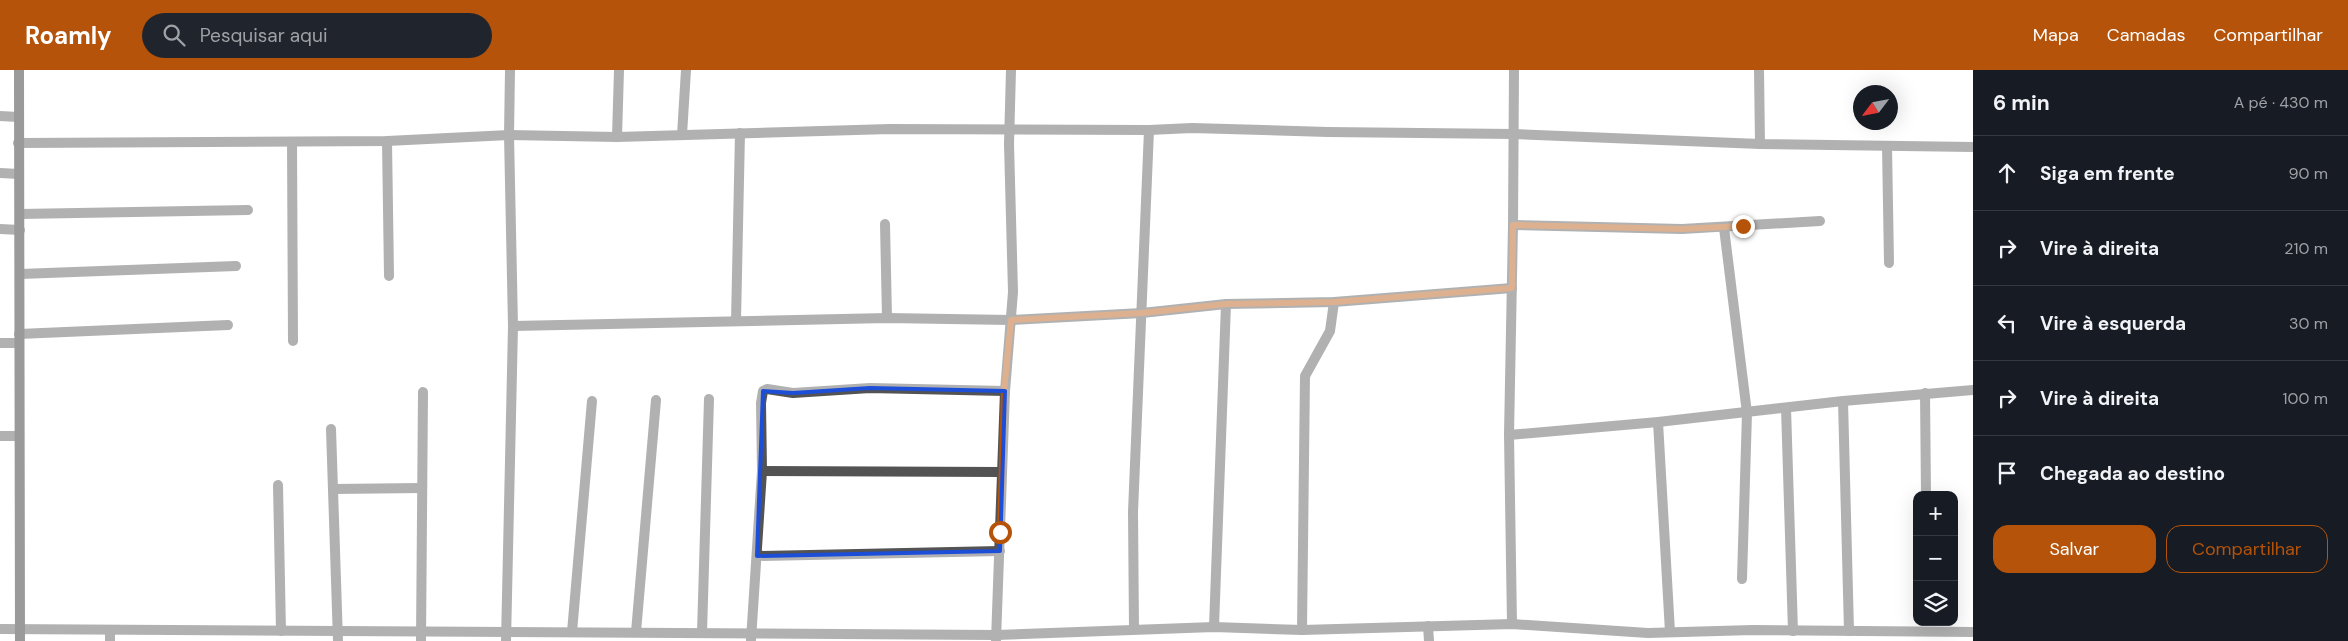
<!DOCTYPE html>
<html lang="pt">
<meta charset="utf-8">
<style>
body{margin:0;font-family:"DM Sans",sans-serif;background:#20242c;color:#f1f3f6}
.controls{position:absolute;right:15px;bottom:15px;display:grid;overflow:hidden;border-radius:10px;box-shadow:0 5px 20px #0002}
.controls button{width:45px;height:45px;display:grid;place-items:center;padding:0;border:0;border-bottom:1px solid #363941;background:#171b24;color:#f1f3f6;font:25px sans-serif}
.compass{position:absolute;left:1853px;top:15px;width:45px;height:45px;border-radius:50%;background:#171b24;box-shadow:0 5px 20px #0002;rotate:238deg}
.stop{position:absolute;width:15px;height:15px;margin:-11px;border:4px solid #b45309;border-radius:50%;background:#fff}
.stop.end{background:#b45309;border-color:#fff;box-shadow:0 1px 5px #0008}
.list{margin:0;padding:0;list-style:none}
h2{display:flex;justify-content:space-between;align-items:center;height:65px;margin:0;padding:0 20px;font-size:21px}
h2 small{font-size:16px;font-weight:400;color:#9ea1a6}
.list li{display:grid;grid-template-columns:32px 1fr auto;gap:15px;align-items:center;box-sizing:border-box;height:75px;padding:0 20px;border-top:1px solid #363941}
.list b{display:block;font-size:19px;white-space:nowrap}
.list em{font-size:16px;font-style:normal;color:#9ea1a6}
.actions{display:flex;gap:10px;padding:15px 20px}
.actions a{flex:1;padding:11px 0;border:1px solid #b45309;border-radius:15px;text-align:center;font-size:18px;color:#b45309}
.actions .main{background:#b45309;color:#fff}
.icon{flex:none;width:28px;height:28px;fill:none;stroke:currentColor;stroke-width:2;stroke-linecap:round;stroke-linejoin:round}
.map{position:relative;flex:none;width:1973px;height:571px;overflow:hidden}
header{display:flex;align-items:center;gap:30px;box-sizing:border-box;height:70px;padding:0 25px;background:#b45309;color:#fff}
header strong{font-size:24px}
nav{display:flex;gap:28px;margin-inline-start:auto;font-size:18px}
.search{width:350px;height:45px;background:#20242c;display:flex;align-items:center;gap:12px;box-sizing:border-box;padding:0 18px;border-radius:28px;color:#9ea1a6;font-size:19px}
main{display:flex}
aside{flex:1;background:#171b24}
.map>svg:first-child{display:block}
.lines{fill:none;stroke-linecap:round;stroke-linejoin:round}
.street{stroke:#535353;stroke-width:10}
.secondary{stroke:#202020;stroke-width:10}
.route{stroke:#b45309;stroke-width:6}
.marked{fill:none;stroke:#1d4ed8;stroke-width:4;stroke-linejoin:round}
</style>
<header>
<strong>Roamly</strong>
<div class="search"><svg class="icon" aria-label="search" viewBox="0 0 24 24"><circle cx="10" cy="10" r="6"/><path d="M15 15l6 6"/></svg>Pesquisar aqui</div>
<nav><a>Mapa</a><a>Camadas</a><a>Compartilhar</a></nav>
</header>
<main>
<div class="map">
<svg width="1973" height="571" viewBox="0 0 1973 571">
<rect width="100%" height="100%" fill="#fff"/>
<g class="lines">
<g class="street">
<path d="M1759 0 1760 74"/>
<path d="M0 46 18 47"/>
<path d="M682 65 686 0"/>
<path d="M617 67 619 0"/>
<path d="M387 71 389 206"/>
<path d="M292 72 293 271"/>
<path d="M18 73 387 71 509 65 617 67 890 59 1149 60 1192 58 1328 62 1514 64 1760 74 1973 77"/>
<path d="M1887 76 1889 193"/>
<path d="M0 103 19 104"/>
<path d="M20 144 248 140"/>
<path d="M885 154 887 248"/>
<path d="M1513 155 1682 159 1820 151"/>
<path d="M1724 158 1747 343 1742 509"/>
<path d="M0 159 20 160"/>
<path d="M20 204 236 196"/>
<path d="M736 251 740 63"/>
<path d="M513 256 887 248 1011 250 1142 243 1226 234 1334 232 1512 218"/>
<path d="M19 264 228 255"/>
<path d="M0 273H19"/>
<path d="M1925 323 1926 425"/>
<path d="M1843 331 1849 561"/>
<path d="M1786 338 1793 561"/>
<path d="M1658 352 1670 562"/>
<path d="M331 359 338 571"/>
<path d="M1509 365 1658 352 1843 331 1973 320"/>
<path d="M0 366H19"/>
<path d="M762 401 1001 402"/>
<path d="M278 415 281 561"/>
<path d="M333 419 422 418"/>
<path d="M757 486 1000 481"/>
<path d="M1512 554 1509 365 1513 155 1514 0"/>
<path d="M1428 556 1429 571"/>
<path d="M1214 557 1226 234"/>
<path d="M0 559 996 565 1214 557 1302 560 1512 554 1648 563 1753 560 1973 562"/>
<path d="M1134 559 1133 442 1149 60"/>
<path d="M110 560V571"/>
<path d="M1302 560 1305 306 1330 261 1334 232"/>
<path d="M572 562 592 331"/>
<path d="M636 562 656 330"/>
<path d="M702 563 709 329"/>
<path d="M751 570 762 401 761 333 763 321 767 319 793 323 870 318 1005 321"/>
<path d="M996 570 1005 321 1013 222 1009 74 1011 0"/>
<path d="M421 571 423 322"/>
<path d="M506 571 513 256 509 65 510 0"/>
</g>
<path class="secondary" d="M19 0 20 571"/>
</g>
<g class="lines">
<path class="route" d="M1000 462 1004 321 1011 250 1142 243 1226 234 1334 232 1512 218 1513 155 1682 159 1743 156"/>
</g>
<path d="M0 0H1973V571H0ZM870 318 1005 321 1000 481 757 486 763 321 793 323Z" fill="#fff" fill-opacity=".55" fill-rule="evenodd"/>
<path class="marked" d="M870 318 1005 321 1000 481 757 486 763 321 793 323Z"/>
</svg>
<div class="controls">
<button>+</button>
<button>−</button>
<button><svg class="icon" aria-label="layers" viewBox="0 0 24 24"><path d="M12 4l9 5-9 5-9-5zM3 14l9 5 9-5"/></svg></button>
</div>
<svg class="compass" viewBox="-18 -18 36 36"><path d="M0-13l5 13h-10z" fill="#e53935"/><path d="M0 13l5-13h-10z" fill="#9ea1a6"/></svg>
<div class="stop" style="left:1000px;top:462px"></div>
<div class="stop end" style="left:1743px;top:156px"></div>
</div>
<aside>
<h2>6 min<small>A pé · 430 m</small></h2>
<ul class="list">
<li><svg class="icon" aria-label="ahead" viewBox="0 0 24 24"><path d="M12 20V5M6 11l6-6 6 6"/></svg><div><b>Siga em frente</b></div><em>90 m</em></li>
<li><svg class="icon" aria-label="right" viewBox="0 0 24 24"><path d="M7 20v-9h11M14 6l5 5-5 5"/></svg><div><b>Vire à direita</b></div><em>210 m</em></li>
<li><svg class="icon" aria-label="left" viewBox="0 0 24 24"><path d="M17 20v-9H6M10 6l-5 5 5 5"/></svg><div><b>Vire à esquerda</b></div><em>30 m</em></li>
<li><svg class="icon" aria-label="right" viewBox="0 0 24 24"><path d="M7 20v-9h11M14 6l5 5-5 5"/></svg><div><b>Vire à direita</b></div><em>100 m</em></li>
<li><svg class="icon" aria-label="arrive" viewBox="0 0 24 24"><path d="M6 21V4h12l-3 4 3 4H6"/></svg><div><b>Chegada ao destino</b></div></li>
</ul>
<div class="actions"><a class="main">Salvar</a><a>Compartilhar</a></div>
</aside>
</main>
